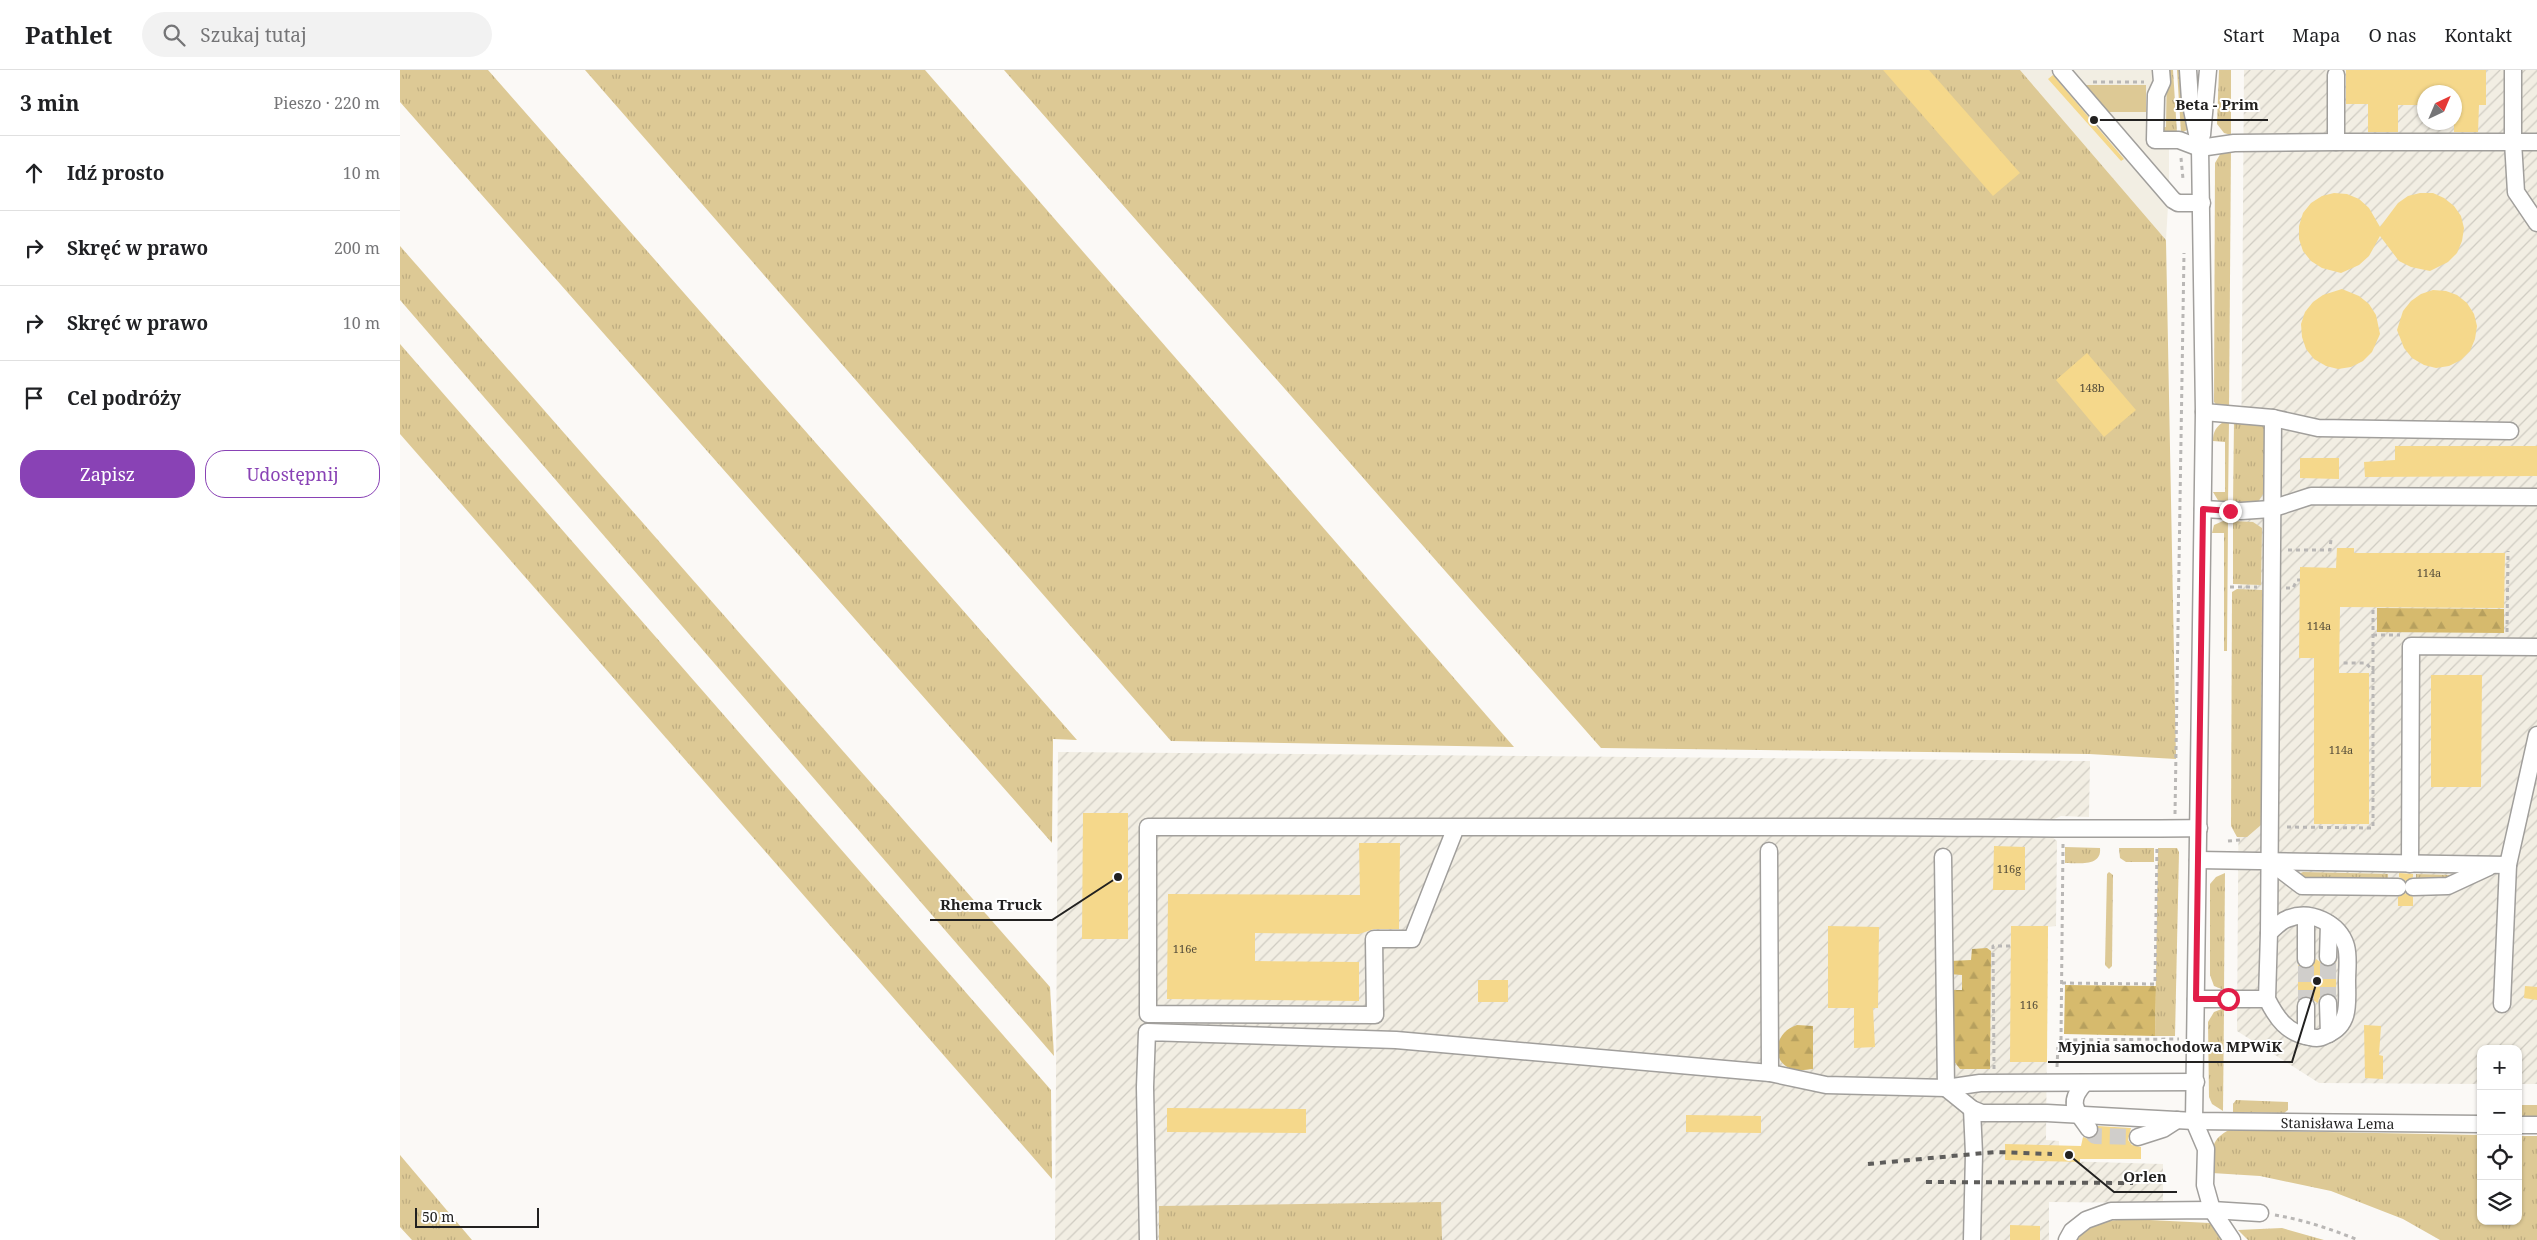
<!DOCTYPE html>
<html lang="pl">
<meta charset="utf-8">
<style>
body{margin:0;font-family:"Noto Serif",serif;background:#f2f2f2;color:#202124}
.controls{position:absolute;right:15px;bottom:15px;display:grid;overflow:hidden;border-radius:10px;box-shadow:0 1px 4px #0004}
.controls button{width:45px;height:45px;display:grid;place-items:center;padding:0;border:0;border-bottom:1px solid #e0e0e0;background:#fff;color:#202124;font:25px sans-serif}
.compass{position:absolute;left:2017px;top:15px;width:45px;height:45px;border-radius:50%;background:#fff;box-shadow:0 1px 4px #0004;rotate:44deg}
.scale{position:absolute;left:15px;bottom:12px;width:124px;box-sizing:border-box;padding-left:5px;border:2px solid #222120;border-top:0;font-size:14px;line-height:18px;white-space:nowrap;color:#222120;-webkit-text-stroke:4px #fff;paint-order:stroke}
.stop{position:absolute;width:15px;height:15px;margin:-11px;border:4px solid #e11d48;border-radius:50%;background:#fff}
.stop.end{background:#e11d48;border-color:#fff;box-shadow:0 1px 5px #0008}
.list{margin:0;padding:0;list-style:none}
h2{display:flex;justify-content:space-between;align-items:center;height:65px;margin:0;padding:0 20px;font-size:21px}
h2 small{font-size:16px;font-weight:400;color:#757577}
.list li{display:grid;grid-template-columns:32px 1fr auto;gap:15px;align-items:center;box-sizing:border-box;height:75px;padding:0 20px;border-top:1px solid #e0e0e0}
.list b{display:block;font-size:19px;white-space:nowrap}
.list em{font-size:16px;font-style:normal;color:#757577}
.actions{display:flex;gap:10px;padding:15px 20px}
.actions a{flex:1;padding:11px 0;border:1px solid #8942b5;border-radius:20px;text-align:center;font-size:18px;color:#8942b5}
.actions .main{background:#8942b5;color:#fff}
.icon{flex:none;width:28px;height:28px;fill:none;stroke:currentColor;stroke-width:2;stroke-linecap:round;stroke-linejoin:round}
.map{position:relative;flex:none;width:2137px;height:1170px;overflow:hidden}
header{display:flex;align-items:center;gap:30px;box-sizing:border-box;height:70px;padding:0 25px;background:#fff;border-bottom:1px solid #e0e0e0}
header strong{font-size:24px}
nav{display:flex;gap:28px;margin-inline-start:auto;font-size:18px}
.search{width:350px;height:45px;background:#f2f2f2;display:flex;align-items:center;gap:12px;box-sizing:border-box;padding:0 18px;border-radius:28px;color:#757577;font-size:19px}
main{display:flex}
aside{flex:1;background:#fff}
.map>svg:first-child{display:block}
.built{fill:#f2eee3}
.industrial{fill:url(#industrial-furrows);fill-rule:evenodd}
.grass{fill:url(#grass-tufts)}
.forest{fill:url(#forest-firs)}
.green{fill:#ddc995}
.building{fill:#f5d88b}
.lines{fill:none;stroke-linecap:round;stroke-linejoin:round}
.minor-tunnel{stroke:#d0cecb;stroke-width:16;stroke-dasharray:16 8;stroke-linecap:butt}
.minor-casing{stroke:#a19f9c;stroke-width:19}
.path{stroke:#b9b7b5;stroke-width:3;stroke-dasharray:4 4;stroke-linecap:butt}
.minor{stroke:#fff;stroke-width:16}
.rail{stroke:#5e5d5b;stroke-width:4;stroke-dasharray:6 6;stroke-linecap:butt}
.route{stroke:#e11d48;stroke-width:6}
.labels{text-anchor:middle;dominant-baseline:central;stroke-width:4;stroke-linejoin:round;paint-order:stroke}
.number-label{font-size:11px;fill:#574f3b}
.street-label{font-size:14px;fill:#222120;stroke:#fff}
.leader{fill:none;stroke:#222120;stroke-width:2}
.callout-dot{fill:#222120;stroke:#fff;stroke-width:2}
.callout-label{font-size:15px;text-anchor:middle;font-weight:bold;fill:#222120;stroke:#fff;stroke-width:4;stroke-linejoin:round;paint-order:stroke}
</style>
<header>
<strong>Pathlet</strong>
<div class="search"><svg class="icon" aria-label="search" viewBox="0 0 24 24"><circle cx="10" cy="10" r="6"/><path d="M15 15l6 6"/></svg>Szukaj tutaj</div>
<nav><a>Start</a><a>Mapa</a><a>O nas</a><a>Kontakt</a></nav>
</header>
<main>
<aside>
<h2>3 min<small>Pieszo · 220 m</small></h2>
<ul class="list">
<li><svg class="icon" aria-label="ahead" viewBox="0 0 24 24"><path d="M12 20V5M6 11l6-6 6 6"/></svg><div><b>Idź prosto</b></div><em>10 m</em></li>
<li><svg class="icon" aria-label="right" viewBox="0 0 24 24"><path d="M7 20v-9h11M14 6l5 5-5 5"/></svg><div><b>Skręć w prawo</b></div><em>200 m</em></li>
<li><svg class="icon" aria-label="right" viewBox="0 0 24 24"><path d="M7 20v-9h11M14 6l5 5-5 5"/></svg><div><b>Skręć w prawo</b></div><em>10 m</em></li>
<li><svg class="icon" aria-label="arrive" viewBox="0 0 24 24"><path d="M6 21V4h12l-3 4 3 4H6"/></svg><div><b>Cel podróży</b></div></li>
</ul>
<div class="actions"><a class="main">Zapisz</a><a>Udostępnij</a></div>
</aside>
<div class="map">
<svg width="2137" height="1170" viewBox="0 0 2137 1170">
<defs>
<pattern id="industrial-furrows" width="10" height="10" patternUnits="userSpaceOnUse" patternTransform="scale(1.25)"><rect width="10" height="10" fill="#f2eee3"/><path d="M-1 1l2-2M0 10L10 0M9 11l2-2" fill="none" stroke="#cfccc2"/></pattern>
<pattern id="grass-tufts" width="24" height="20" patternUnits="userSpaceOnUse" patternTransform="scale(1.25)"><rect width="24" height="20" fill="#ddc995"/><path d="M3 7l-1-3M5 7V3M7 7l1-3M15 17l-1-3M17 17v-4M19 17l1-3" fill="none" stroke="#bdac80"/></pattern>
<pattern id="forest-firs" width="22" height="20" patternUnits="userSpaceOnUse" patternTransform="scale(1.25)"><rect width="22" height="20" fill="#d6ba6d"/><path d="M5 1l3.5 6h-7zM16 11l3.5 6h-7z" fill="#b7a05e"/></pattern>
</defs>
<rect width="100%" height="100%" fill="#fbf9f6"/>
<path class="built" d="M1620 0H1769V118L1766 170Z"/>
<g class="industrial">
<path d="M1844 0H2137V1014H2118V979H2081V1014L1919 1013 1837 961ZM2024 22H2054V52H2024Z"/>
<path d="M658 682 1690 691 1689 747 1661 746 1652 750V767L1657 771 1656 856 1648 857 1646 1070 1659 1071V1091L1763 1094V1133L1649 1132V1170H655Z"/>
</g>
<g class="grass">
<path d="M0 0H88L677 670 653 669 652 773 0 32Z"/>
<path d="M185 0H525L1114 677 771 671Z"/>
<path d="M604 0H1620L1766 170 1776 689 1689 684 1201 678Z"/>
<path d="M1767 0H1773L1777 63 1762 62 1759 58 1766 57Z"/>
<path d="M1777 0H1783L1787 54V60L1781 63Z"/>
<path d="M1819 0H1831V65L1824 63 1817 54Z"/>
<path d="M1831 78 1829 341 1819 338 1814 332 1815 93 1822 81Z"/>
<path d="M0 176 650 917 654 986 0 230Z"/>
<path d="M0 274 651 1020 652 1109 0 364Z"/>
<path d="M1825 351H1829L1828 434 1819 432 1813 422H1825V372L1813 371C1813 362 1816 356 1825 351Z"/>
<path d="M1834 351 1860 353 1865 358 1869 395 1863 401V424L1858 432 1833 435Z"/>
<path d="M1823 451H1828L1827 581H1824V463H1812L1814 455Z"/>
<path d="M1833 451 1853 452 1862 458 1861 515 1833 514Z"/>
<path d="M1837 519 1862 520 1861 755 1847 767H1837L1831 756 1832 522Z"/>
<path d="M1665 777 1700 778C1702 797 1678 793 1665 793Z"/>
<path d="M1719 778H1754V792H1726L1720 788Z"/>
<path d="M1758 778H1777L1779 782 1775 966H1755Z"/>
<path d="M1709 802 1713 805 1712 896 1709 899 1705 895 1707 804Z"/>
<path d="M1903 802 1988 804V812L1904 810 1899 804Z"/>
<path d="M1825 803 1824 920 1814 916 1810 905V814L1816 807Z"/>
<path d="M2016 804 2049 805V812H2016Z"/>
<path d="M1824 938 1823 1041 1812 1034 1809 1027 1808 952 1814 942Z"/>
<path d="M1836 1030 1888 1032V1040L1884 1043 1833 1042V1034Z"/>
<rect x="2118" y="1035" width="19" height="12"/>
<path d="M1829 1060 2081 1065V1151H2118V1066H2137V1170H2040L2003 1149 1931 1121 1860 1106 1812 1103C1813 1082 1808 1071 1829 1060Z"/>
<path d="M0 1085 72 1170H12L0 1157Z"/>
<path d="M1041 1132 1042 1170H759V1136Z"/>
<path d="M1729 1149 1810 1153 1821 1170H1677C1692 1150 1706 1151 1729 1149Z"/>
<path d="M1882 1158 1924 1170H1925H1848L1838 1160Z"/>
</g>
<g class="forest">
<path d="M1977 538 2104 539V563L1977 562Z"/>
<path d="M1587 878 1591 881 1590 999H1560L1553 990 1552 920H1562V905L1549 904 1550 891 1571 890 1572 879Z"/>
<path d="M1665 915 1756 916 1755 966 1664 964Z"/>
<path d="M1397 955 1413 956V999C1408 999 1402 1001 1397 1000 1369 996 1373 962 1397 955Z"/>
</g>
<path class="green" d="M1682 15H1746V42H1705Z"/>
<g class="building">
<path d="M1483 0H1529L1620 103 1593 126Z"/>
<path d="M1946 0H2086V35H2079L2078 62H2054V22H2024V35H1998V62H1968V34H1946Z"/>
<path d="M1653 5 1724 89 1721 91 1648 9Z"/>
<path d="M1934 123 1947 124 1959 129 1969 138 1980 157 1998 133 2008 126 2020 123H2033L2044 128 2054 136 2061 146 2064 158 2062 171 2057 183 2048 192 2030 201 2011 197 1999 191 1980 166 1969 186 1959 195 1941 203 1922 198 1911 191 1903 181 1899 169V156L1903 143 1911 133 1922 126Z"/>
<path d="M1942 219 1959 226 1969 234 1976 245 1980 264 1972 282 1963 291 1951 297 1938 299 1926 296 1914 289 1906 279 1902 267 1901 254 1905 242 1913 232 1923 225Z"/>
<path d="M2033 220 2046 221 2057 225 2067 233 2074 244 2077 256 2075 269 2070 281 2061 290 2049 296 2036 298 2024 295 2012 288 2004 278 1997 260 2003 241 2011 231 2021 224Z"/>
<path d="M1687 283 1736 340 1704 367 1656 310Z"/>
<path d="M1995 376H2137V406L1965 407 1964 392 1995 390Z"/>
<path d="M1900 388H1939V409L1900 408Z"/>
<path d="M1937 478H1954V483H2105L2104 538 1940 537 1939 603H1969V754H1914V588H1899L1900 497 1936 498Z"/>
<path d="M2031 605H2082L2081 717H2031Z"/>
<path d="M683 743H728V869H682Z"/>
<path d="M959 773H1000L999 859H974L959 864 855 863V891L959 892V931L767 929 768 824 960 825Z"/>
<path d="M1594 776 1625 777V820H1593Z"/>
<path d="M1999 803 2013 804V807L2006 811 1999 807Z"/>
<path d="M2005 823 2013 827V836H1998V827Z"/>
<path d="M1428 856 1479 857 1478 938H1473L1475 977 1454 978V938H1428Z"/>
<path d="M1611 856H1648L1647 992H1610Z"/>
<path d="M1916 889 1927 897 1936 892V927L1927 923 1919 928 1918 933 1906 926 1898 930V895L1906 899 1911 898Z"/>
<rect x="1078" y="910" width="30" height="22"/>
<path d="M2125 916 2137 917V930L2124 928Z"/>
<path d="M1964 955 1981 956 1979 985 1983 986V1009L1965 1008Z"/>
<path d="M767 1038 906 1039V1063L767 1062Z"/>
<path d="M1286 1045 1361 1046V1063L1286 1062Z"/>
<path d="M1698 1056 1731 1058 1728 1070 1732 1075 1741 1077V1089H1680V1092L1605 1090V1074L1681 1076 1683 1067 1689 1069 1695 1067 1698 1063Z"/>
<path d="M1610 1155 1640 1156V1170H1610Z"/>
</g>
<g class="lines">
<g class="minor-tunnel">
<path d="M1928 933V887"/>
<path d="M1906 936V889"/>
<path d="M1689 1059 1695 1066 1738 1067"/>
</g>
<g class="minor-casing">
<g id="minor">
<path d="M1661 0 1773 130 1778 133H1802"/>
<path d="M1761 0 1762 12 1756 25 1755 70H1779L1800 78 1834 73 1936 72"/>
<path d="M1788 0 1790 30 1800 78 1804 342 1794 1051 1806 1079 1805 1115 1812 1140 1832 1170"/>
<path d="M2113 0V72H2137"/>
<path d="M1936 5V72H2113L2116 122 2137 153"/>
<path d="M1802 65 1808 0"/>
<path d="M1804 342 1873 348 1918 358 2110 361"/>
<path d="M1803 439 1841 441 1871 439 1911 426 2137 427"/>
<path d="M1056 757 1012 869H974L975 945 748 944V757C980 757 1213 757 1445 757 1563 757 1681 760 1799 758"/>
<path d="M1369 781 1370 1003"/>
<path d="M1543 787 1546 1018"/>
<path d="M1798 790 2108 795 2137 665"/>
<path d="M1869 791 1902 816 1998 817"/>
<path d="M2010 794 2011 576 2137 577"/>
<path d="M2013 817 2048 816 2089 797"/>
<path d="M1906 846V889"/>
<path d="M1869 863 1873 348"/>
<path d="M1928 887 1929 854"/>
<path d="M1796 929H1867L1869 863C1874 858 1881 851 1887 849 1910 839 1939 853 1946 876 1949 887 1947 900 1947 911 1947 932 1951 954 1928 964 1921 968 1918 969 1910 967 1887 963 1877 949 1867 929"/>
<path d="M1928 933 1929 964"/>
<path d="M2102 934 2108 795"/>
<path d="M1906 936V966"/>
<path d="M1684 1014C1667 1033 1676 1040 1689 1059"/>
<path id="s1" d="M1546 1018 1572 1039 1582 1043H1647L1794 1051 2081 1054"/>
<path d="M1572 1039 1574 1084 1572 1170"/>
<path d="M2118 1055H2137"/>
<path d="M1738 1067 1763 1059 1777 1050"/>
<path d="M748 1170 745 1017 747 962 996 970 1370 1003 1426 1015 1546 1018 1580 1013 1796 1012"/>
<path d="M1667 1170 1672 1161 1686 1150 1711 1141 1812 1140 1860 1143"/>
</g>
</g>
<g class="path">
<path d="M1693 12H1744"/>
<path d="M1781 88 1783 109"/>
<path d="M1888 480H1930L1931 469"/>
<path d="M1830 517H1857"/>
<path d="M1886 518H1893L1897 510H1900"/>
<path d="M2107 562 2108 481"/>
<path d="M1973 565H2000"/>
<path d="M1973 600V537"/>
<path d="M1775 744 1784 183"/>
<path d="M1887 757 1973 758V601L1966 593H1943"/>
<path d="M1828 771 1840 770"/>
<path d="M1662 913 1755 914 1757 775"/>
<path d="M1661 970 1663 774"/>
<path d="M1657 997 1658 976 1661 970 1779 969"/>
<path d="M1594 999 1593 876H1611"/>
<path d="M1875 1145C1904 1150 1931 1159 1958 1170"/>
</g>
<use href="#minor" class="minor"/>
<g class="rail">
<path d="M1468 1094 1595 1082 1652 1084"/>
<path d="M1526 1112 1733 1113"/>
</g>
</g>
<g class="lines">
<path class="route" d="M1828 929H1796L1803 439 1830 441"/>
</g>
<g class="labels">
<g class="number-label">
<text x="1692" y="317">148b</text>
<text x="2029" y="502">114a</text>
<text x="1919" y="555">114a</text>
<text x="1941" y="679">114a</text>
<text x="1609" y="798">116g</text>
<text x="785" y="878">116e</text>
<text x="1629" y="934">116</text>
</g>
<g class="street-label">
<text stroke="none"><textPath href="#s1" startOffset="400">Stanisława Lema</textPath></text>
</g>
</g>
<path class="leader" d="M1694 50L1765 50H1868M718 807L652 850H530M1917 911L1892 992H1648M1669 1085L1714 1122H1777"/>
<g class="callout-dot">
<circle cx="1694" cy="50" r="5"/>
<circle cx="718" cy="807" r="5"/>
<circle cx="1917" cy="911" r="5"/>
<circle cx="1669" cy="1085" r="5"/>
</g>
<g class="callout-label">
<text x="1817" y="40">Beta - Prim</text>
<text x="591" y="840">Rhema Truck</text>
<text x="1770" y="982">Myjnia samochodowa MPWiK</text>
<text x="1745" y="1112">Orlen</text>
</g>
</svg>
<div class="controls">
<button>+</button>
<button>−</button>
<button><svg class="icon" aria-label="locate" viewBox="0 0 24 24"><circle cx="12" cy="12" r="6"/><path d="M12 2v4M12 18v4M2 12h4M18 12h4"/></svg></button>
<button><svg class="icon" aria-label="layers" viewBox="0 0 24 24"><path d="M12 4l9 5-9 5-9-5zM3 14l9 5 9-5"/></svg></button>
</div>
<svg class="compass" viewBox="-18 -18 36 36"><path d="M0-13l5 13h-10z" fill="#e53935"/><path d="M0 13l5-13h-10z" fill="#757577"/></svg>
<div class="scale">50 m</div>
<div class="stop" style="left:1828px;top:929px"></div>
<div class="stop end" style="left:1830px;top:441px"></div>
</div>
</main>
